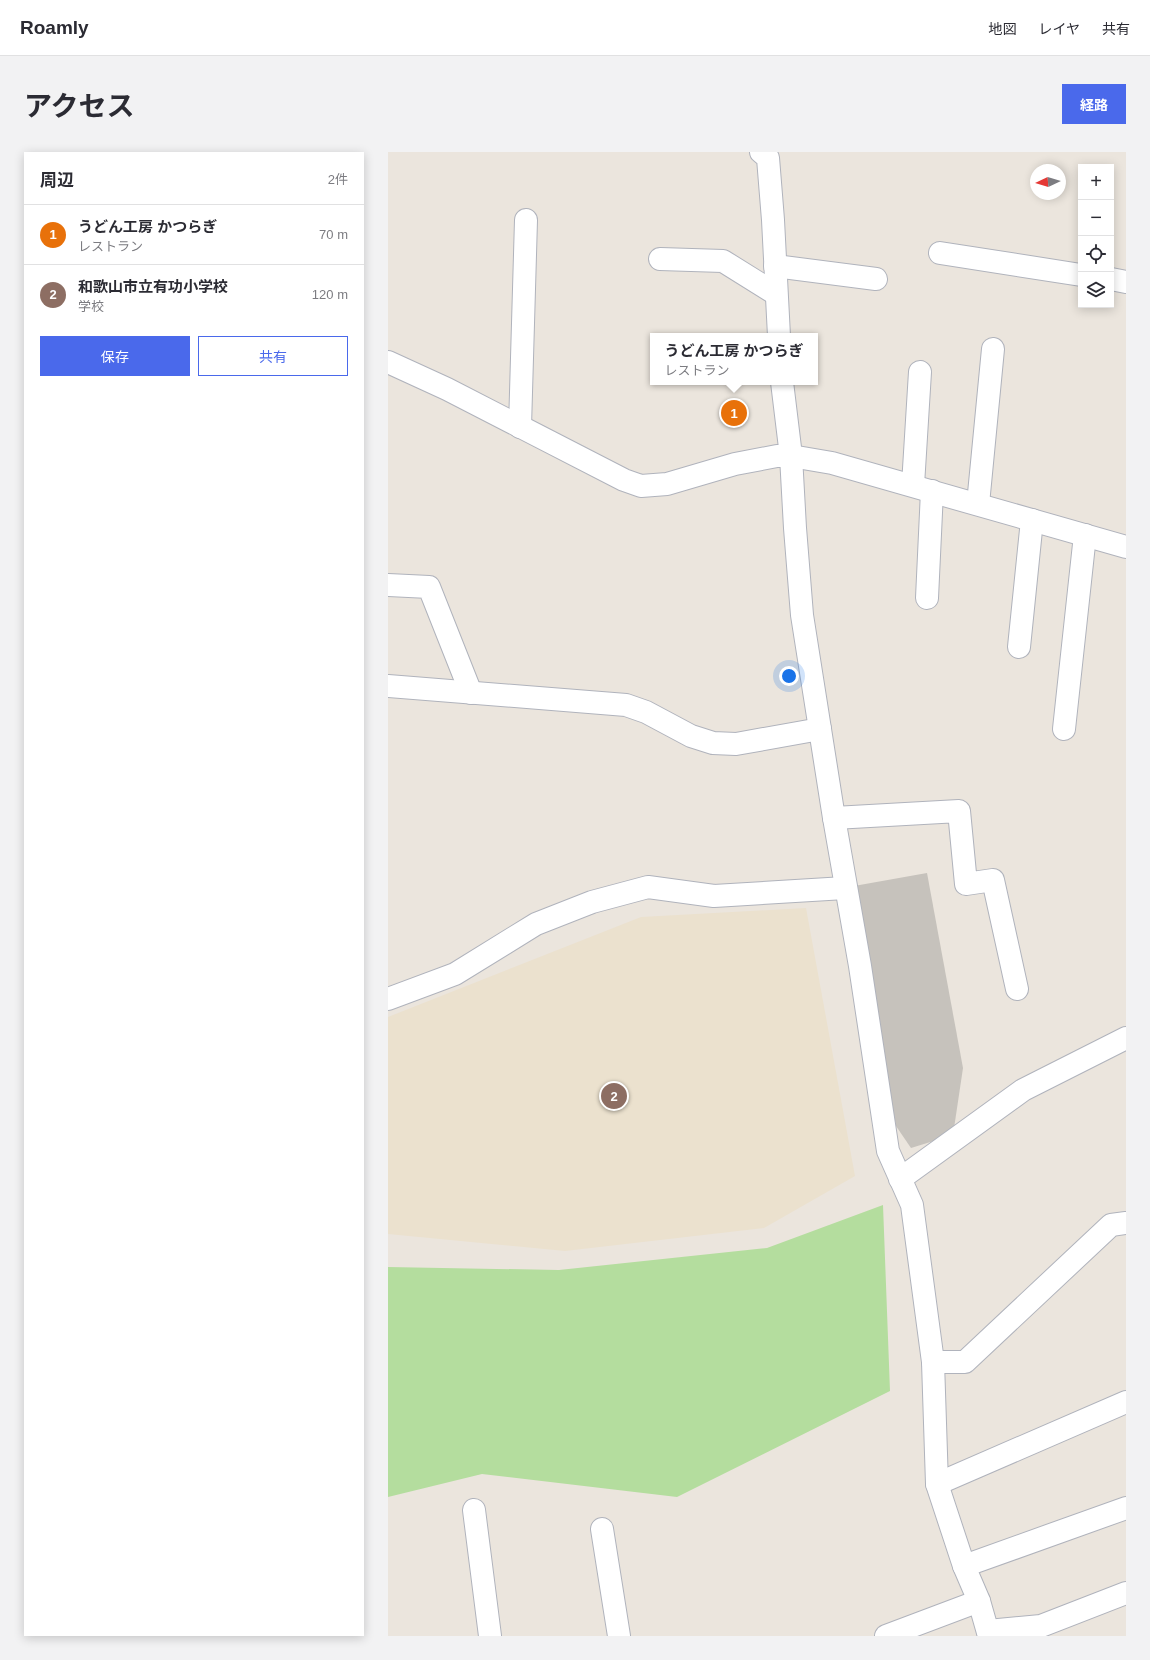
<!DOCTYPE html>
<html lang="ja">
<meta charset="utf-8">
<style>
body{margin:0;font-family:Helvetica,"Noto Sans JP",sans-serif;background:#f2f2f3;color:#2b2b33}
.controls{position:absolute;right:12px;top:12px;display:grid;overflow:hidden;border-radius:0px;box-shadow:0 2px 10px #0003}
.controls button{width:36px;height:36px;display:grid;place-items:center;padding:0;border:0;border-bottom:1px solid #e1e1e2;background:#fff;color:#2b2b33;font:20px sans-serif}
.compass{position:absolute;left:642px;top:12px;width:36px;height:36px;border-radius:50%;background:#fff;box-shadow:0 2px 10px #0003;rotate:266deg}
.you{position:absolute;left:401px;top:524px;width:14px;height:14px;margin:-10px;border:3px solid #fff;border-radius:50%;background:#1a73e8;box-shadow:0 0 0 6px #1a73e833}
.badge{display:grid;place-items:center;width:26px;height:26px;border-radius:50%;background:#4a69eb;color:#fff;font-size:13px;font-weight:700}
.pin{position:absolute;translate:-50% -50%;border:2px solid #fff;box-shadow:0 1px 4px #0006}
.popup{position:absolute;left:262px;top:181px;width:168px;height:52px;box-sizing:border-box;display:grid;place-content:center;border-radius:0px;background:#fff;filter:drop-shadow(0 1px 3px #0005);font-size:13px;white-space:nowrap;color:#7c7c81}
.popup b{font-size:15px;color:#2b2b33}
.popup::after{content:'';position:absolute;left:50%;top:100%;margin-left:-8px;border:8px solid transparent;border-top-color:#fff}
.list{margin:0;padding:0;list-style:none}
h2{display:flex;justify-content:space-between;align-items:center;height:52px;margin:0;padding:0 16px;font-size:17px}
h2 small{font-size:13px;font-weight:400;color:#7c7c81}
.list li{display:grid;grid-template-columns:26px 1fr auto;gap:12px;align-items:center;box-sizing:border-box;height:60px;padding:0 16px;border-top:1px solid #e1e1e2}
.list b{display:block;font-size:15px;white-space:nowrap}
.list p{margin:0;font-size:13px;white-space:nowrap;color:#7c7c81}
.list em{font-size:13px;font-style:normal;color:#7c7c81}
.actions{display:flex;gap:8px;padding:12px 16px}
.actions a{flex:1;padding:9px 0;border:1px solid #4a69eb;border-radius:0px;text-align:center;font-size:14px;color:#4a69eb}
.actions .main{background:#4a69eb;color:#fff}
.icon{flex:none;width:22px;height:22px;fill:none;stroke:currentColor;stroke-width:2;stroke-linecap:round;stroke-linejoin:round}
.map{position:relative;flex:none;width:738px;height:1484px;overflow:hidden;border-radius:0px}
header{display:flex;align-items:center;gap:24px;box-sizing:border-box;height:56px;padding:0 20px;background:#fff;border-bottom:1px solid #e1e1e2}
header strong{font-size:19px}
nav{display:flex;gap:22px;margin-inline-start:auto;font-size:14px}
.intro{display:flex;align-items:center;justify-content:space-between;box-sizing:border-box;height:96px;padding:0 24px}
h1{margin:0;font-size:28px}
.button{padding:10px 18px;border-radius:0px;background:#4a69eb;color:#fff;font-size:14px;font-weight:700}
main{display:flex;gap:24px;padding:0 24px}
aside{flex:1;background:#fff;border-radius:0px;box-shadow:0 2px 10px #0003}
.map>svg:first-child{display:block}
.education{fill:#ebe1ce}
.green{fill:#b4dd9e}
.building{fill:#c6c2bc}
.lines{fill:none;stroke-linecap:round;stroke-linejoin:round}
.street-casing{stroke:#b0b3bc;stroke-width:24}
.street{stroke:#fff;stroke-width:22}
</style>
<header>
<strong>Roamly</strong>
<nav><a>地図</a><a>レイヤ</a><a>共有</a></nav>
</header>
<div class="intro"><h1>アクセス</h1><a class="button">経路</a></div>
<main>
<aside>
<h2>周辺<small>2件</small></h2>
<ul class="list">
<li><span class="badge" style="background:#e8710a">1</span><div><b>うどん工房 かつらぎ</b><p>レストラン</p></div><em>70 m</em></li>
<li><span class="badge" style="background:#8d6e63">2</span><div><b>和歌山市立有功小学校</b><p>学校</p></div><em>120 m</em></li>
</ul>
<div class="actions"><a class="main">保存</a><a>共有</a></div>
</aside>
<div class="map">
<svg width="738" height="1484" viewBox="0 0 738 1484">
<rect width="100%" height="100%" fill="#ebe5dd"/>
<path class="education" d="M418 756 467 1024 376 1076 177 1099 0 1082V865L253 765Z"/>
<path class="green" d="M495 1053 502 1239 289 1345 94 1322 0 1345V1115L171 1118 379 1096Z"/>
<path class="building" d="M539 721 575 916 565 983 523 996 508 974 466 734Z"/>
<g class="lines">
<g class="street-casing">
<g id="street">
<path d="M373 0 380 6 385 68 391 184"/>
<path d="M552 101 693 123"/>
<path d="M272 107 335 109 388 142"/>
<path d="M387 114 488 127"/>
<path d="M723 127 738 130"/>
<path d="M0 210 59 237 236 328 253 334 279 332 347 312 389 304H403L444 311 738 395"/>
<path d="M394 230 403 304 407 376 414 463 446 666 472 814 500 999 524 1053 545 1210 549 1332 576 1414 591 1449 601 1484"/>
<path d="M132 275 138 68"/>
<path d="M525 333 532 220"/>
<path d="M590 352 605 197"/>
<path d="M0 433 41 435 83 541"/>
<path d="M539 446 544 339"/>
<path d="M631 495 644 368"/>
<path d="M0 534 238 553 258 560 303 584 325 591 348 592 432 577"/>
<path d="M676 577 697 383"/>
<path d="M446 666 571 659 578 732 605 728 629 837"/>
<path d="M0 847 67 822 148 772 204 750 260 735 326 744 457 736"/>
<path d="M512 1027 635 938 738 886"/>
<path d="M545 1210H577L723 1073 738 1071"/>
<path d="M549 1332 738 1250"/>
<path d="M86 1358 102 1484"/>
<path d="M214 1377 231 1484"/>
<path d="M576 1414 738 1356"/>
<path d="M600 1479 653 1474 738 1441"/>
<path d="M498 1484 591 1449"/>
</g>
</g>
<use href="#street" class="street"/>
</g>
</svg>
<div class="controls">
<button>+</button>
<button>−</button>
<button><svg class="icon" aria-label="locate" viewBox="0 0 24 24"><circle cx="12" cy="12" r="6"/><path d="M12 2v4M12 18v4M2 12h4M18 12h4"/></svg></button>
<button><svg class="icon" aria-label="layers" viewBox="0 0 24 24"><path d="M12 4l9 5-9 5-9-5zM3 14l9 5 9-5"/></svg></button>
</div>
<svg class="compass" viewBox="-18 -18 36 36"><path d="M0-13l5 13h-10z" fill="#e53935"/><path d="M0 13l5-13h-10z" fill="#7c7c81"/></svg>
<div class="you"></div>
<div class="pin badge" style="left:346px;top:261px;background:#e8710a">1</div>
<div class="popup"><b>うどん工房 かつらぎ</b>レストラン</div>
<div class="pin badge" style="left:226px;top:944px;background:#8d6e63">2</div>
</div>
</main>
